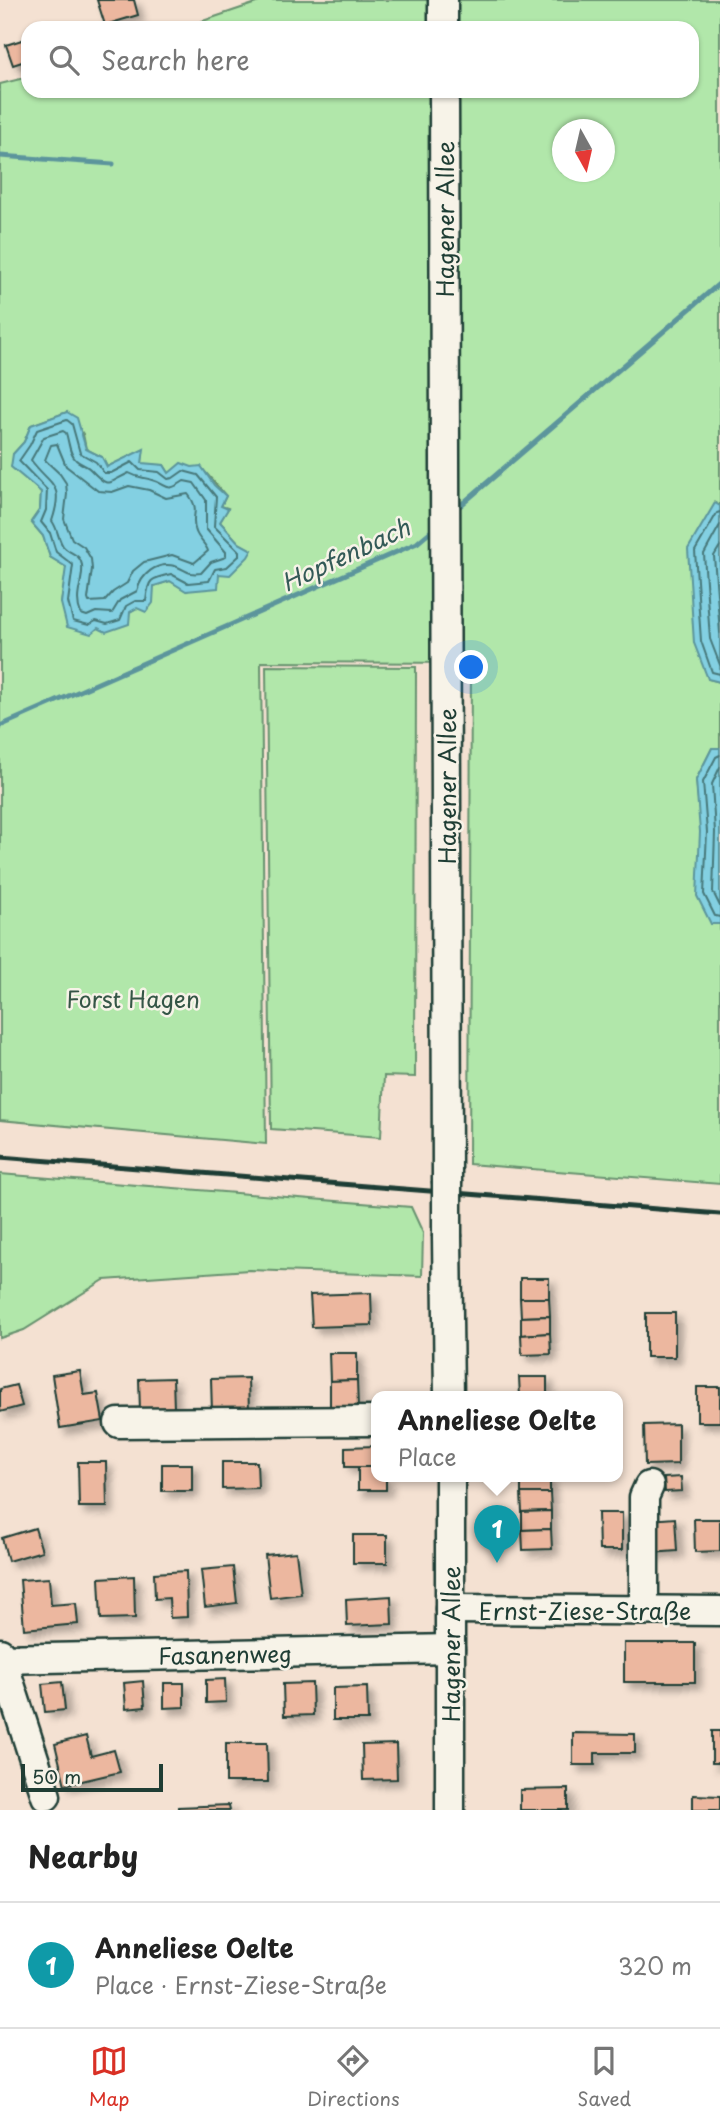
<!DOCTYPE html>
<meta charset="utf-8">
<style>
body{margin:0;font-family:"Playpen Sans",sans-serif;background:#f6f6f6;color:#222}
.compass{position:absolute;left:552px;top:119px;width:63px;height:63px;border-radius:50%;background:#fff;box-shadow:0 2px 5px #0004;rotate:172deg}
.scale{position:absolute;left:21px;bottom:18px;width:142px;box-sizing:border-box;padding-left:7px;border:4px solid #1f3d34;border-top:0;font-size:19px;line-height:24px;white-space:nowrap;color:#1f3d34;-webkit-text-stroke:5px #f7f3e8;paint-order:stroke}
.you{position:absolute;left:472px;top:668px;width:24px;height:24px;margin:-18px;border:5px solid #fff;border-radius:50%;background:#1a73e8;box-shadow:0 0 0 10px #1a73e833}
.badge{display:grid;place-items:center;width:46px;height:46px;border-radius:50%;background:#d93025;color:#fff;font-size:23px;font-weight:700}
.pin{position:absolute;translate:-50% -58px;filter:drop-shadow(0 2px 4px #0008)}
.pin::after{content:'';position:absolute;top:37px;width:24px;height:21px;background:inherit;clip-path:polygon(0 0,100% 0,50% 100%)}
.popup{position:absolute;left:371px;top:1391px;width:252px;height:91px;box-sizing:border-box;display:grid;place-content:center;border-radius:14px;background:#fff;filter:drop-shadow(0 2px 5px #0005);font-size:23px;white-space:nowrap;color:#767676}
.popup b{font-size:26px;color:#222}
.popup::after{content:'';position:absolute;left:50%;top:100%;margin-left:-14px;border:14px solid transparent;border-top-color:#fff}
.list{margin:0;padding:0;list-style:none}
h2{display:flex;justify-content:space-between;align-items:center;height:91px;margin:0;padding:0 28px;font-size:30px}
h2 small{font-size:23px;font-weight:400;color:#767676}
.list li{display:grid;grid-template-columns:46px 1fr auto;gap:21px;align-items:center;box-sizing:border-box;height:126px;padding:0 28px;border-top:2px solid #e0e0e0}
.list b{display:block;font-size:26px;white-space:nowrap}
.list p{margin:0;font-size:23px;white-space:nowrap;color:#767676}
.list em{font-size:23px;font-style:normal;color:#767676}
.icon{flex:none;width:38px;height:38px;fill:none;stroke:currentColor;stroke-width:2;stroke-linecap:round;stroke-linejoin:round}
.map{position:relative;flex:none;width:720px;height:1810px;overflow:hidden}
.search{position:absolute;background:#fff;box-shadow:0 2px 5px #0004;left:21px;right:21px;top:21px;height:77px;display:flex;align-items:center;gap:18px;box-sizing:border-box;padding:0 24px;border-radius:21px;color:#767676;font-size:26px}
.sheet{height:217px;background:#fff}
nav{display:flex;justify-content:space-around;align-items:center;box-sizing:border-box;height:98px;border-top:2px solid #e0e0e0;background:#fff;font-size:19px;color:#767676}
nav a{display:grid;justify-items:center;gap:4px}
nav .on{color:#d93025}
.map>svg:first-child{display:block}
.green{fill:#b1e7aa;stroke:#68926f;stroke-width:2;fill-rule:evenodd}
.water{fill:#83d0e2;stroke:#5b959c;stroke-width:2}
.lines{fill:none;stroke-linecap:round;stroke-linejoin:round}
.shore{stroke:#47787a;stroke-width:2}
.stream{stroke:#5b959c;stroke-width:5}
.building{fill:#ecb79f;stroke:#1f3d34;stroke-width:2;filter:url(#shadow)}
.minor-casing{stroke:#1f3d34;stroke-width:33}
.minor{stroke:#f7f3e8;stroke-width:28}
.rail{stroke:#1f3d34;stroke-width:5}
.minor-bridge-casing{stroke:#1f3d34;stroke-width:33;stroke-linecap:butt}
.minor-bridge{stroke:#f7f3e8;stroke-width:28}
.labels{text-anchor:middle;dominant-baseline:central;stroke-width:5;stroke-linejoin:round;paint-order:stroke}
.street-label{font-size:23px;fill:#1f3d34;stroke:#f7f3e8}
.park-label{font-size:23px;fill:#355646;stroke:#f7f3e8}
.water-label{font-size:24px;font-style:italic;fill:#335a57;stroke:#f7f3e8}
</style>
<div class="map">
<svg width="720" height="1810" viewBox="0 0 720 1810">
<defs>
<filter id="shadow"><feDropShadow dx="6" dy="6" stdDeviation="3.5" flood-color="#0004"/></filter>
</defs>
<rect width="100%" height="100%" fill="#f4e1d2"/>
<filter id="ink" filterUnits="userSpaceOnUse"><feTurbulence type="fractalNoise" baseFrequency=".0143" numOctaves="2"/><feDisplacementMap in="SourceGraphic" scale="14" xChannelSelector="R" yChannelSelector="G"/><feConvolveMatrix kernelMatrix="1 2 1 2 8 2 1 2 1" color-interpolation-filters="sRGB"/></filter>
<g filter="url(#ink)">
<g class="green">
<path d="M265 0H720V506L715 503 708 679 720 682V748H712L696 780 711 924H720V1184L469 1164 471 663 261 662 266 1144 0 1120V84L28 77V91H692V28H182ZM562 130H604V172H562ZM67 412 83 434 86 449 102 457 107 467 143 450 142 464 164 465 169 473 201 467 226 496 221 506 228 508 220 522 239 543 251 550 219 574 187 591 170 581 154 586 137 608 98 628 61 603 67 567 50 557 43 536 31 522 40 509 41 492 17 469 13 454 24 442 31 425Z"/>
<path d="M266 666 416 667 415 1077 384 1076 381 1137 271 1129Z"/>
<path d="M0 1174 411 1207 423 1233 422 1276 249 1270 104 1280 24 1330 0 1338Z"/>
</g>
<g class="water">
<path d="M67 412 77 418 86 449 102 457 107 467 144 449 142 463 164 465 169 473 181 463 192 467 201 466 214 485 226 496 221 506 228 509 220 522 239 543 252 550 248 557 230 575 219 574 218 588 186 591 170 581 154 586 153 603 146 612 137 608 130 612 129 624 106 632 98 628 91 634 67 627 61 603 66 567 50 557 43 536 31 522 40 509 41 492 11 467 13 454 24 442 31 425Z"/>
<path d="M715 503 720 506V682L708 679 694 643 688 549Z"/>
<path d="M712 748H720V924H711L697 896 700 832 696 780Z"/>
</g>
<g class="lines">
<g class="shore">
<path d="M67 420 72 424 80 453 96 462 104 473H111L132 462 140 470 159 472 168 479 173 478 183 471 198 475 216 497 214 526 239 551V556L227 567 215 569 209 581 188 583 171 574C148 579 149 580 146 601H135L126 606 120 620 107 624 96 621 89 625 73 621 68 602 73 565 56 552 50 533 41 522 46 510 47 490 19 461 30 445 37 430Z"/>
<path d="M63 431 66 433C69 442 69 454 76 460 80 464 86 465 90 469 109 489 106 484 129 473 138 478 143 477 152 480 168 484 165 494 184 481L194 483 206 500V529L226 552V557L211 562 201 573C187 575 187 570 175 566 156 561 141 575 137 591L120 600 112 613 96 612 87 616 81 614C73 595 84 582 82 565 80 553 69 554 63 546 58 539 58 529 52 521 65 482 50 486 31 460L44 437Z"/>
<path d="M57 444 66 466 98 491 112 492 129 486 149 490 166 498 188 494C202 512 189 515 196 532 199 540 206 544 208 551L194 563 172 555 144 562 133 571 127 583 113 592 105 601 89 602 88 599 92 569 91 559 84 547 72 539 64 519 67 494 66 483 60 474 45 460 51 445Z"/>
<path d="M720 512 717 513 695 551 701 641 712 672 720 674"/>
<path d="M720 525 704 554 710 639 720 665"/>
<path d="M720 546 714 556 720 633"/>
<path d="M720 755 716 757 703 782 707 832 704 894 715 916 720 917"/>
<path d="M720 767 712 784 715 832 713 892 720 906"/>
</g>
<g class="stream">
<path d="M0 156 113 164"/>
<path d="M454 511 720 283"/>
<path d="M0 726 417 543 436 527"/>
</g>
</g>
<g class="building">
<path d="M97 0H134L138 15 105 25Z"/>
<path d="M28 38V60L13 65 6 45Z"/>
<rect x="520" y="1278" width="29" height="20"/>
<path d="M371 1293 372 1325 312 1327 310 1295Z"/>
<path d="M520 1298H549L550 1316 521 1317Z"/>
<rect x="646" y="1313" width="29" height="44"/>
<path d="M550 1316V1333L521 1335V1317Z"/>
<path d="M550 1333 551 1354 522 1355 521 1335Z"/>
<path d="M329 1353H357V1380L330 1381Z"/>
<path d="M80 1371 84 1395 98 1393 103 1421 60 1428 52 1375Z"/>
<path d="M519 1377H547V1397H520Z"/>
<path d="M173 1378 174 1409 140 1410 139 1379Z"/>
<path d="M248 1378 249 1412H212L211 1379Z"/>
<path d="M357 1380 358 1408 330 1409V1381Z"/>
<path d="M16 1385 22 1406 0 1412V1389Z"/>
<rect x="697" y="1387" width="23" height="35"/>
<path d="M678 1424V1464L645 1465 644 1425Z"/>
<path d="M376 1446V1467H345V1447Z"/>
<path d="M78 1462H106L107 1507H79Z"/>
<path d="M222 1462H257L258 1488 222 1489Z"/>
<rect x="162" y="1464" width="30" height="27"/>
<path d="M358 1467H376V1477H386V1490H358Z"/>
<rect x="521" y="1477" width="29" height="16"/>
<path d="M681 1477 682 1491 665 1492 664 1478Z"/>
<path d="M521 1493H550L551 1511 522 1512Z"/>
<path d="M551 1511V1529L522 1530V1512Z"/>
<path d="M598 1513H622V1550H599Z"/>
<path d="M675 1518 677 1551 651 1553 649 1520Z"/>
<path d="M694 1519H720V1551L695 1552Z"/>
<path d="M35 1528 42 1551 8 1561 2 1538Z"/>
<path d="M551 1529 552 1549 523 1550 522 1530Z"/>
<rect x="353" y="1535" width="34" height="28"/>
<path d="M296 1552 301 1594 270 1598 265 1555Z"/>
<path d="M233 1567 237 1603 205 1607 201 1570Z"/>
<path d="M186 1571 187 1617 170 1618 169 1598 155 1599 154 1573Z"/>
<path d="M134 1576 135 1618 101 1619 99 1578Z"/>
<path d="M49 1578 51 1605 76 1603 78 1624 24 1629 20 1580Z"/>
<path d="M391 1596 392 1624 347 1626 346 1599Z"/>
<rect x="624" y="1643" width="71" height="39"/>
<path d="M225 1679 226 1702 206 1703V1680Z"/>
<path d="M143 1681 145 1707 126 1709 124 1683Z"/>
<path d="M62 1682 65 1710 45 1712 42 1684Z"/>
<path d="M164 1683H184V1707L164 1708Z"/>
<path d="M312 1683 313 1715 284 1716 283 1684Z"/>
<path d="M367 1687 368 1720H333V1688Z"/>
<rect x="712" y="1731" width="8" height="32"/>
<path d="M573 1733 635 1734V1753H595V1765H573Z"/>
<path d="M86 1736 91 1756 114 1750 120 1772 65 1785 55 1744Z"/>
<path d="M226 1743H267L268 1782H226Z"/>
<path d="M396 1744 397 1779 363 1780 362 1745Z"/>
<path d="M568 1789V1810H520V1790Z"/>
<path d="M693 1795 720 1796V1810H693Z"/>
<path d="M229 1805 230 1810H178V1807Z"/>
</g>
<g class="lines">
<g class="minor-casing">
<g id="minor">
<path d="M443 0V28"/>
<path d="M444 91 447 1181"/>
<path d="M447 1237 449 1397"/>
<path d="M119 1423 376 1421"/>
<path d="M450 1477V1810"/>
<path d="M450 1609 720 1611"/>
<path d="M644 1609V1497L649 1486"/>
<path d="M0 1653 46 1796"/>
<path d="M0 1659 450 1649"/>
</g>
</g>
<use href="#minor" class="minor"/>
<path class="rail" d="M0 1157 720 1214"/>
<g class="minor-bridge-casing">
<path id="minor-bridge" d="M447 1237V1181"/>
</g>
<use href="#minor-bridge" class="minor-bridge"/>
</g>
</g>
<g class="labels">
<g class="street-label">
<text transform="translate(444 219) rotate(-90)">Hagener Allee</text>
<text transform="translate(446 786) rotate(-90)">Hagener Allee</text>
<text x="585" y="1610">Ernst-Ziese-Straße</text>
<text transform="translate(450 1644) rotate(-90)">Hagener Allee</text>
<text transform="translate(225 1654) rotate(-1)">Fasanenweg</text>
</g>
<g class="park-label">
<text x="133" y="998">Forst Hagen</text>
</g>
<g class="water-label">
<text transform="translate(345 554) rotate(-25)">Hopfenbach</text>
</g>
</g>
</svg>
<svg class="compass" viewBox="-18 -18 36 36"><path d="M0-13l5 13h-10z" fill="#e53935"/><path d="M0 13l5-13h-10z" fill="#767676"/></svg>
<div class="scale">50 m</div>
<div class="you"></div>
<div class="pin badge" style="left:497px;top:1563px;background:#0f9aa8">1</div>
<div class="popup"><b>Anneliese Oelte</b>Place</div>
<div class="search"><svg class="icon" aria-label="search" viewBox="0 0 24 24"><circle cx="10" cy="10" r="6"/><path d="M15 15l6 6"/></svg>Search here</div>
</div>
<section class="sheet">
<h2>Nearby<small></small></h2>
<ul class="list">
<li><span class="badge" style="background:#0f9aa8">1</span><div><b>Anneliese Oelte</b><p>Place · Ernst-Ziese-Straße</p></div><em>320 m</em></li>
</ul>
</section>
<nav>
<a class="on"><svg class="icon" aria-label="map" viewBox="0 0 24 24"><path d="M3 6l6-2 6 2 6-2v14l-6 2-6-2-6 2zM9 4v14M15 6v14"/></svg>Map</a>
<a><svg class="icon" aria-label="directions" viewBox="0 0 24 24"><path d="M12 3l9 9-9 9-9-9zM9 14v-3h6M13 9l2 2-2 2"/></svg>Directions</a>
<a><svg class="icon" aria-label="saved" viewBox="0 0 24 24"><path d="M7 4h10v16l-5-4-5 4z"/></svg>Saved</a>
</nav>
